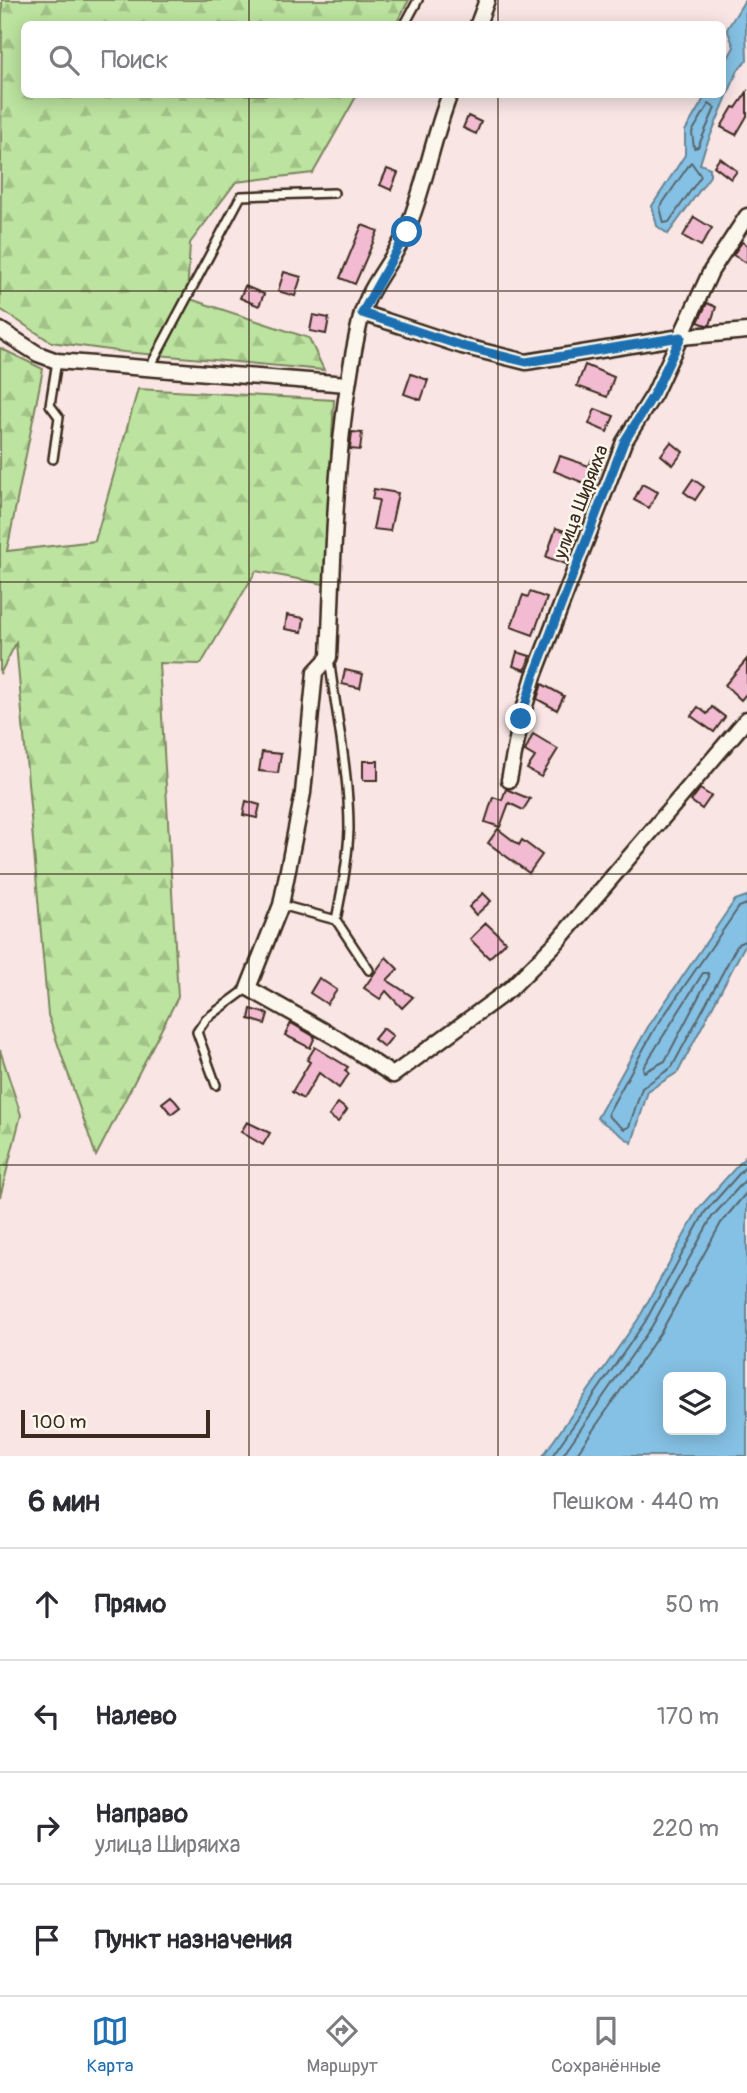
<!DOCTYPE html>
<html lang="ru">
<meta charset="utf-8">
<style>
body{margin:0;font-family:Pangolin,sans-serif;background:#f7f7f7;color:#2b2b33}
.controls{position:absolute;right:21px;bottom:21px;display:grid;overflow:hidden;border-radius:10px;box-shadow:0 4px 18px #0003}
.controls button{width:63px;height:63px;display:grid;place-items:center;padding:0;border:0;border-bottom:2px solid #e1e1e2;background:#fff;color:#2b2b33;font:35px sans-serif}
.scale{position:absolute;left:21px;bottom:18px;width:189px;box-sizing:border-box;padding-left:7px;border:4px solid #3b2a1e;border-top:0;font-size:19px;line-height:24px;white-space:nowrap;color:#3b2a1e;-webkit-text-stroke:5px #fbf7ec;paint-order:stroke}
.stop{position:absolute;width:21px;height:21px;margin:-16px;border:5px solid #1f6fb2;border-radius:50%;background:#fff}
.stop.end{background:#1f6fb2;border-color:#fff;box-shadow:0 2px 7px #0008}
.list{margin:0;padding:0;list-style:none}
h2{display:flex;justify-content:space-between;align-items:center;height:91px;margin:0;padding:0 28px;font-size:30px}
h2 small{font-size:23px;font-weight:400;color:#7c7c81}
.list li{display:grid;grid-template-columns:46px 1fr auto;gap:21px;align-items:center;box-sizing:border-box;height:112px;padding:0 28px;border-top:2px solid #e1e1e2}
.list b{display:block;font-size:26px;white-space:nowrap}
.list p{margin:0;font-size:23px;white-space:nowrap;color:#7c7c81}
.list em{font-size:23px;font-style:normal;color:#7c7c81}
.icon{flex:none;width:38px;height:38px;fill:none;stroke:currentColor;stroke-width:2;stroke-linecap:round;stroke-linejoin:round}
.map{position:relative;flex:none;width:747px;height:1456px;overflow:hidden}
.search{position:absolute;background:#fff;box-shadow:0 4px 18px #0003;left:21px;right:21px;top:21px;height:77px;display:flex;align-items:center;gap:18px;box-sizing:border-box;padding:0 24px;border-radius:10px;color:#7c7c81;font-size:26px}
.sheet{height:539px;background:#fff}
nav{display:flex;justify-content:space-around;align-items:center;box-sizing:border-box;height:98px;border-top:2px solid #e1e1e2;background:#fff;font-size:19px;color:#7c7c81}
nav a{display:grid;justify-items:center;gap:4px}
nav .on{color:#1f6fb2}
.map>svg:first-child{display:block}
.forest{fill:url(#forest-firs);stroke:#7c865e;stroke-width:2}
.water{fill:#85c1e4;stroke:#678595;stroke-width:2;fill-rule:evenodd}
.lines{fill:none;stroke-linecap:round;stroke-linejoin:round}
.shore{stroke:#59666d;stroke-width:2}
.building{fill:#f2bbd1;stroke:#3b2a1e;stroke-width:2}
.lane-casing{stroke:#3b2a1e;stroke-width:12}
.street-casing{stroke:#3b2a1e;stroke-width:19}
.lane{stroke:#fbf7ec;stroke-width:7}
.street{stroke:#fbf7ec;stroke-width:14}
.route{stroke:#1f6fb2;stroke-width:9}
.grid{fill:none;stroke:#3b2a1e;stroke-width:2;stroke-opacity:0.55}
.labels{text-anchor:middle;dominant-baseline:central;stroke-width:5;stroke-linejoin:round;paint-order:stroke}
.street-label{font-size:19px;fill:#3b2a1e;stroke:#fbf7ec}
</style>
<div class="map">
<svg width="747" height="1456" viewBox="0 0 747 1456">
<defs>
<pattern id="forest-firs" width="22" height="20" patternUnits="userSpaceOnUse" patternTransform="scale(1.75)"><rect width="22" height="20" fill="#bce39f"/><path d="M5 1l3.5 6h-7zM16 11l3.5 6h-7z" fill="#a2c388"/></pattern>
</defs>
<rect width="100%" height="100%" fill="#f8e5e4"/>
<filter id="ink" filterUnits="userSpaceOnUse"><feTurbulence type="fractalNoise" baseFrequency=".0143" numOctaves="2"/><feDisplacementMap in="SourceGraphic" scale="14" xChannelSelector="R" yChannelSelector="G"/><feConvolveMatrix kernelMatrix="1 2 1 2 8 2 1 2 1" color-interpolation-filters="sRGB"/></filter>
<g filter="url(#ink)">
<g class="forest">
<path d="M2 0H409L396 24H24V94L357 95 313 173 236 182 190 243 187 298 309 338 324 370 124 352 51 342 0 309Z"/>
<path d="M0 348 43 369 7 551 95 541 138 389 334 400 324 584 256 571 201 664 159 663 178 997 96 1156 48 1015 16 643 0 674Z"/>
<path d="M0 1050 21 1115 0 1197Z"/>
</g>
<g class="water">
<path d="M745 0 747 60 738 70 704 151 700 164 710 168V176L668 234 657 226 652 206 685 155V131L706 95 722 94 723 67 734 47 727 29Z"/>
<path d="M747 896 746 943 678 1072 648 1091 632 1143 597 1118 648 1027 735 900Z"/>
<path d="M747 1155V1456H543L639 1318 699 1208ZM721 1377V1430H668V1377Z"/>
</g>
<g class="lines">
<g class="shore">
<path d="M709 104 715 108 698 147 694 148 692 132Z"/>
<path d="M691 162 701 176 669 222 664 223 660 207Z"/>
<path d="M747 904 739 907 654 1030 608 1113 609 1117 624 1129 629 1127 642 1088 672 1067 738 944 747 940"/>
<path d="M703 973H708L709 977 665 1061 644 1072 643 1068Z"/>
<path d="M552 1456 645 1322 705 1212 747 1165"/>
<path d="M562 1456 652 1326 712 1217 747 1178"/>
<path d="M575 1456 661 1332 721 1223 747 1192"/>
</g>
</g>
<g class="building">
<path d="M747 92V116L736 135 721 127 733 107 736 108Z"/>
<path d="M468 116 481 122 476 134 463 128Z"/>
<path d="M720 158 737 171 731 179 714 166Z"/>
<path d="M387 169 398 173 391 190 380 185Z"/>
<path d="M694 217 712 228 701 246 683 236Z"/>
<path d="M362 225 378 231 355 284 340 278Z"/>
<path d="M742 242 747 245V263L733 255Z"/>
<path d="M284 272 301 277 295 296 278 291Z"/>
<path d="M245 286 264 294 259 306 240 298Z"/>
<path d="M707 303 716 307 710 325H706L698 322Z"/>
<path d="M313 315 329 318 326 334 310 331Z"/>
<path d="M585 365 614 377 607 397 577 386Z"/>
<path d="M411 374 428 380 421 400 404 394Z"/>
<path d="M595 409 614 416 607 432 589 424Z"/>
<path d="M352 432 362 433 360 450 350 449Z"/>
<path d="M671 442 683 452 673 465 661 455Z"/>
<path d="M560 456 589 466 592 459 603 463 594 487 554 471Z"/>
<path d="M693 479 704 487 695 500 684 492Z"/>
<path d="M642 484 658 492 649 508 634 500Z"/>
<path d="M374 489 398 493 390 531 373 529 379 500 372 499Z"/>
<path d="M556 528 576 535 566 564 546 557Z"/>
<path d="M530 592 547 598 533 635 511 627 523 595 528 597Z"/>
<path d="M287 615 304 618 302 632 285 629Z"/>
<path d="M517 652 530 656 525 670 513 666Z"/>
<path d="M747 659V693L741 700 725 685Z"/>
<path d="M345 670 363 674 360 688 342 684Z"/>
<path d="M542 684 564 696 557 710 537 699Z"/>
<path d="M698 707 707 714 712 707 725 717 714 732 691 716Z"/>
<path d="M533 734 558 749 541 777 527 769 535 757 525 751Z"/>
<path d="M262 752 281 754 278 773 259 771Z"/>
<rect x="363" y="761" width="15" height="19"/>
<path d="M506 789 530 799 523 810 509 803 500 827 485 822 493 797 502 800Z"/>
<path d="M700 789 711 796 702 809 691 801Z"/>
<path d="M246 801 260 805 257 818 243 815Z"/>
<path d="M498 829 519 845 522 840 542 855 529 873 488 843Z"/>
<path d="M483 893 491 901 476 915 469 907Z"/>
<path d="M486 923 506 942 489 958 470 939Z"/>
<path d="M386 957 398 969 387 980 413 997 402 1008 386 991 380 999 364 988Z"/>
<path d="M319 978 337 990 327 1004 310 993Z"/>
<path d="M251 1009 268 1014 265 1024 249 1019Z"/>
<path d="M291 1023 315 1037 310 1048 285 1035Z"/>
<path d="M383 1028 393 1036 384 1047 374 1039Z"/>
<path d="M315 1047 348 1067 345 1071 349 1074 339 1088 319 1073 303 1099 292 1092 310 1062 307 1060Z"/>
<path d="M171 1096 180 1107 171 1114 162 1103Z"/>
<path d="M338 1103 347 1110 338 1122 329 1116Z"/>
<path d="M247 1122 270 1133 263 1145 241 1132Z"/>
</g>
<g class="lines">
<g class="lane-casing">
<g id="lane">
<path d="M405 24 418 0"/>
<path d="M149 369 241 196 334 193"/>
<path d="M53 459 59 417 50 405 57 361"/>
<path d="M329 657C336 714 349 772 349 829 348 860 342 890 336 920L369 970"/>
<path d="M281 905 336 920"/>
<path d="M216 1085 197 1032 206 1019 248 988"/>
</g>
</g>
<g class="street-casing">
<g id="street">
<path d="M478 24 487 0"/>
<path d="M450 94C432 139 425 188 406 232 394 260 368 287 361 317 335 428 334 543 329 657L315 672 303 793 281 905 248 988 335 1037 393 1075 510 989 556 943 747 719"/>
<path d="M362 313 462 346 526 362 681 337 747 331"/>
<path d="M0 330 38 354 57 361 347 384"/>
<path d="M509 780 521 719 534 676 624 442 654 394 711 271 747 216"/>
</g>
</g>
<use href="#lane" class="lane"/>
<use href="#street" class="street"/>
</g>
</g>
<g class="lines" filter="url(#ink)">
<path class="route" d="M407 232 362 313 462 346 526 362 681 337 654 394 624 442 534 676 521 719"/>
</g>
<path class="grid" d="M249 0V24M498 0V24M249 94V1456M498 94V1456M0 291H747M0 582H747M0 874H747M0 1165H747"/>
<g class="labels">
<g class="street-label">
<text transform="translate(581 502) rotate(-69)">улица Ширяиха</text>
</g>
</g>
</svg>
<div class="controls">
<button><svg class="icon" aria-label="layers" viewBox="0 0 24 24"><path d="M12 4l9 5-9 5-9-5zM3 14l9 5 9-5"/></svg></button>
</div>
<div class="scale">100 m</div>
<div class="stop" style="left:407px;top:232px"></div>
<div class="stop end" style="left:521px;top:719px"></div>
<div class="search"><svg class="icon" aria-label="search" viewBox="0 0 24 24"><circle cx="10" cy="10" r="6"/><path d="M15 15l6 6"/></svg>Поиск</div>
</div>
<section class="sheet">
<h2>6 мин<small>Пешком · 440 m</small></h2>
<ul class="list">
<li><svg class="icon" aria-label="ahead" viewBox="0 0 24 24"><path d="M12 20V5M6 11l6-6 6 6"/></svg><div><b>Прямо</b></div><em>50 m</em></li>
<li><svg class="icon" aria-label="left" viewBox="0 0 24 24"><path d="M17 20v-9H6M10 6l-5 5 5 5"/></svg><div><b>Налево</b></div><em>170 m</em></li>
<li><svg class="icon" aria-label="right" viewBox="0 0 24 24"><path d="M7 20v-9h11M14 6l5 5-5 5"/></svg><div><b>Направо</b><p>улица Ширяиха</p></div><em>220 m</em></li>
<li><svg class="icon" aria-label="arrive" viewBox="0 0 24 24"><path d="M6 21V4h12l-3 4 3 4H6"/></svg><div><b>Пункт назначения</b></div></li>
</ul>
</section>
<nav>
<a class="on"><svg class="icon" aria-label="map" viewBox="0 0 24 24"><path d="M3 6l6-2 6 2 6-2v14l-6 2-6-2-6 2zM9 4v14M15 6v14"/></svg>Карта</a>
<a><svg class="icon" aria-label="directions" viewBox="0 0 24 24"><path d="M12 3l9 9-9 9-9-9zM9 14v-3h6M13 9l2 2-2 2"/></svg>Маршрут</a>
<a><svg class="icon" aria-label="saved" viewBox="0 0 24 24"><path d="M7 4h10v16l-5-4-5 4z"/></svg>Сохранённые</a>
</nav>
